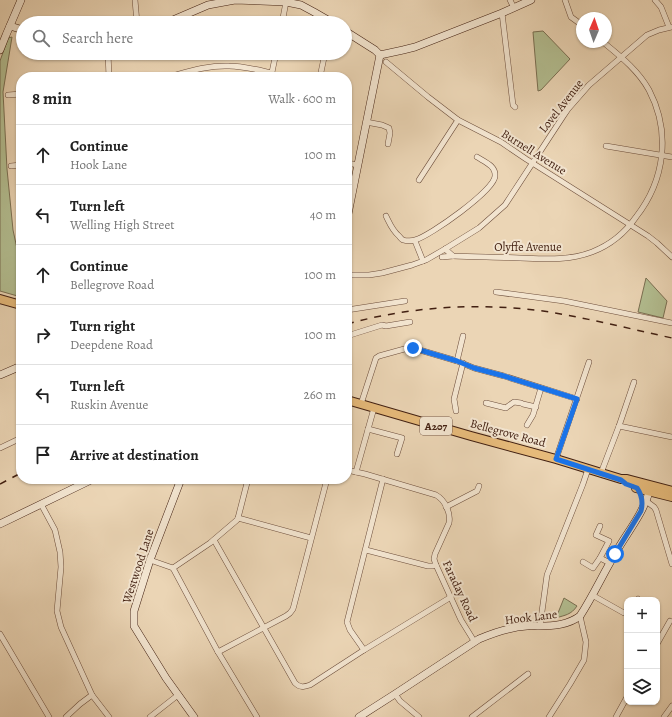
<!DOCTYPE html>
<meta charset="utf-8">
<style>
body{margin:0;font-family:Alegreya,serif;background:#f2f2f2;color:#222}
.controls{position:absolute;right:12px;bottom:12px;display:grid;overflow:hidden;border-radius:8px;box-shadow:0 1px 3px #0004}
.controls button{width:36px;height:36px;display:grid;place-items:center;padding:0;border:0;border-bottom:1px solid #e0e0e0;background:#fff;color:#222;font:20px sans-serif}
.compass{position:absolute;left:576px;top:12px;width:36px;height:36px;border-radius:50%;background:#fff;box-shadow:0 1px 3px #0004;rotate:2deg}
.stop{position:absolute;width:12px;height:12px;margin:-9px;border:3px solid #1a73e8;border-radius:50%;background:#fff}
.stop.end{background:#1a73e8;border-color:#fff;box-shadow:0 1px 4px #0008}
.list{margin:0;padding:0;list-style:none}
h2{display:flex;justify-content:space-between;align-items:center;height:52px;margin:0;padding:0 16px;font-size:17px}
h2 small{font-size:13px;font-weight:400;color:#767676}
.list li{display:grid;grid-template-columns:26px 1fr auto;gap:12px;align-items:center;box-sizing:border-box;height:60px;padding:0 16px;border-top:1px solid #e0e0e0}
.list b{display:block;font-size:15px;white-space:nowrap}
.list p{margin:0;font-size:13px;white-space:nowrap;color:#767676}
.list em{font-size:13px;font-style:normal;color:#767676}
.icon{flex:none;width:22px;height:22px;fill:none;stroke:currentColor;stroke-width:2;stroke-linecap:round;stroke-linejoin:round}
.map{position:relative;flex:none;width:672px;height:717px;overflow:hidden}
.search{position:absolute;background:#fff;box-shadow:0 1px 3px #0004;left:16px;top:16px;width:336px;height:44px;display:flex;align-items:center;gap:10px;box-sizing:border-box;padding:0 14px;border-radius:22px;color:#767676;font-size:15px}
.panel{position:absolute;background:#fff;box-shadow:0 1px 3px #0004;left:16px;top:72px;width:336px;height:412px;border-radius:16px}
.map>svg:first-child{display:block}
.green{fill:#b3be91;stroke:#7a6f52}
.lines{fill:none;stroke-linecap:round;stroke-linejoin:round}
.street-casing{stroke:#6c4d3b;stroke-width:6}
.secondary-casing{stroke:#422012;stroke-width:8}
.primary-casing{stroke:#422012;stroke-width:10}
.street{stroke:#f2e4cf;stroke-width:5}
.secondary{stroke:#f2e4cf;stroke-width:7}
.primary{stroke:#e6ba7a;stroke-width:8}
.rail{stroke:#422012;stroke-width:1.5;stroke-dasharray:7 7;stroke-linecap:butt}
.route{stroke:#1a73e8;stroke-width:5}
.labels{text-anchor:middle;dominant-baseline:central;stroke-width:4;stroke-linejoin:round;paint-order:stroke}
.shield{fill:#f2e4cf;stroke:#775b4b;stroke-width:1}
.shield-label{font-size:11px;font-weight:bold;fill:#422012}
.street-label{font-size:12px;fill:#422012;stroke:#f2e4cf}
</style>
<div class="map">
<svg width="672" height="717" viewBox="0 0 672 717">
<rect width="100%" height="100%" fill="#ebd5b5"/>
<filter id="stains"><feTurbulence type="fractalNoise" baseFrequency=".005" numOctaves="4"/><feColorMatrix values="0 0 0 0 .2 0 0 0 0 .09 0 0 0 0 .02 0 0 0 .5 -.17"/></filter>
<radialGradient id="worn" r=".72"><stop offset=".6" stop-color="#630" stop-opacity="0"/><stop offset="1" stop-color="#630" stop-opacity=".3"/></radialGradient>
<g class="green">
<path d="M543 31 570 59 541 90 538 91 533 32Z"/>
<path d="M12 37 3 92 7 169 13 230 21 267V297L0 291V61L8 38Z"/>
<path d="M646 278 667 301 663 318 638 312Z"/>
<path d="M564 598 577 606C571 615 565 615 556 618Z"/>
</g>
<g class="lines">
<g class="street-casing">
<g id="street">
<path d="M135 0 137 23"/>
<path d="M510 0 514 8"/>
<path d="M565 0 571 17 582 25"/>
<path d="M655 0 661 7 669 27"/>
<path d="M502 13 513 105 515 107"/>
<path d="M282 23 286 2"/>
<path d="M108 53 109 77"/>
<path d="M386 62 428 97 458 120 501 142 526 159 648 236 657 243 672 257"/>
<path d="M168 77C187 72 208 65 229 66 243 66 258 70 272 73"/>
<path d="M271 77 276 53"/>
<path d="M320 77 325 53"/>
<path d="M8 95 21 94"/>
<path d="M366 122 382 125 389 128 390 133 388 144"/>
<path d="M606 146 672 157"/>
<path d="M347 163 358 165"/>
<path d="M11 166 21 165"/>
<path d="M419 180 458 120"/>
<path d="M386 216C390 224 392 230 399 236 400 237 401 239 403 240 406 241 413 241 415 240 430 236 495 190 495 176 496 166 485 162 477 157"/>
<path d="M415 241 423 261"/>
<path d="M445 249 453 256C476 257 498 257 520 258 545 259 568 261 592 252 610 245 625 233 636 217 665 180 671 132 649 90 638 70 620 56 603 42"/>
<path d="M442 257 453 256"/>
<path d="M347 275H369L382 273 412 265 426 260 445 249 479 228 505 205 562 118 568 109 589 85 647 35 659 30 672 27"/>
<path d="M496 292 564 301 672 323"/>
<path d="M347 310 405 301"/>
<path d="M347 336 382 325 386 326 410 322"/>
<path d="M457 361 463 336"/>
<path d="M486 403 506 408 507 407 514 402 521 403"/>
<path d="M361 404 376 358 379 356 408 348H413L457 361 474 368 504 376 577 399"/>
<path d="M523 404 536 407"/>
<path d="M456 411 454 399 463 363"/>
<path d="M527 425 533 415 541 388"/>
<path d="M619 426 672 437"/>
<path d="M368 429 402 438 397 454"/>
<path d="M0 448 21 438"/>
<path d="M556 459 589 362"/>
<path d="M347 470 365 474 436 495C445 500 451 513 449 523L435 554 434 559 436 565 461 620 474 641"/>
<path d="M356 472 374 408"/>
<path d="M601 473 619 426 634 382"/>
<path d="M646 501 654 507 656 510 672 564"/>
<path d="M41 504 55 530 60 552 61 567 57 611 61 627 92 695 109 717"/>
<path d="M446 507 477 491 479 486"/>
<path d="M238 518 311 538"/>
<path d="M600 526 596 535 609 541 600 558 610 563"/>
<path d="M214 540 295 683C300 688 304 687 310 685L364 650 451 597"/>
<path d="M366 550 428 566H433L436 565"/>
<path d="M150 560 173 568"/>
<path d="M583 562 593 568 600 558"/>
<path d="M173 568 218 652 257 717"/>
<path d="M173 568 210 543 237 520 238 518 248 479"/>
<path d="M592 595 624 613 627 614"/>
<path d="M637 600 638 599"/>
<path d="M540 626 547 575 583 484 588 469"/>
<path d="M0 634 49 717"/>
<path d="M657 644 670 621"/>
<path d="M364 650 350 630 347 622 383 479"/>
<path d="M218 652 286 616 290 613 293 609 327 479"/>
<path d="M395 694 400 701 419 717"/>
<path d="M66 717 80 704 92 695"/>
<path d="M150 717 178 695"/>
<path d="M472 717 528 674"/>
<path d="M549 717 570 684 584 660 586 642 580 616"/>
<path d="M616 717 627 697"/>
<path d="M664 717 672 706"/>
</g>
</g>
<g class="secondary-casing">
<g id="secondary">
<path d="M163 23H166L208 5 235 0 286 2 301 5 314 12 333 23"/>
<path d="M10 26 23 30"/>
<path d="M345 31 375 50 380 55"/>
<path d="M0 50 6 35 21 0"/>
<path d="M380 55 403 50 415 47 502 13 531 0"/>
<path d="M347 219 380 55"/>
<path d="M0 375 21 366"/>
<path d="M181 479 150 560 134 611V626L166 678 194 717"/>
<path d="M0 524 93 479"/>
<path d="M359 717 395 694 479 639C493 633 511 627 527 626 531 625 535 626 539 626 553 626 568 625 580 616 593 596 603 574 615 554 626 534 643 514 649 492L645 488"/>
</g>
</g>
<g class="primary-casing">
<g id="primary">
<path d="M0 299 21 305"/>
<path d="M347 400 471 436 556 459 621 479H627L672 491"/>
<path d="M636 488 672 497"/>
</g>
</g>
<use href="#street" class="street"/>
<use href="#secondary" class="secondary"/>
<use href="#primary" class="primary"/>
<g class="rail">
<path d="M347 324C412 306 483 302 550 312 591 319 631 329 672 338"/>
<path d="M0 484 21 473"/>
</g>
</g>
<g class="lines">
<path class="route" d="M413 348 457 361 474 368 504 376 577 399 556 459 621 480 626 484 637 488C642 495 643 503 641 511L615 554"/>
</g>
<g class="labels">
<rect class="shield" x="420" y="417" width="32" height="18" rx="3"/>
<g class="shield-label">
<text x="436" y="426">A207</text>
</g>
<g class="street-label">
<text transform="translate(561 106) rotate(-52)">Lovel Avenue</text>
<text transform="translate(534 152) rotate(32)">Burnell Avenue</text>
<text x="528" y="247">Olyffe Avenue</text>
<text transform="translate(508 433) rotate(15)">Bellegrove Road</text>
<text transform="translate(138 566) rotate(-72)">Westwood Lane</text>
<text transform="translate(460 591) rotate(65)">Faraday Road</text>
<text transform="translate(531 617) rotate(-7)">Hook Lane</text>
</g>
</g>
<rect width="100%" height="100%" filter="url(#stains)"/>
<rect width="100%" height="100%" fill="url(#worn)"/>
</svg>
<div class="controls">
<button>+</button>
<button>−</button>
<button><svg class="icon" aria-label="layers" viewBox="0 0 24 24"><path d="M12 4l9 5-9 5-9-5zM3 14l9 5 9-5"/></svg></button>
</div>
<svg class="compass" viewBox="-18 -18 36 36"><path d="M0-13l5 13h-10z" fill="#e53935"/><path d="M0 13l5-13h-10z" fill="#767676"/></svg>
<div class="stop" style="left:615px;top:554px"></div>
<div class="stop end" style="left:413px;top:348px"></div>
<div class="search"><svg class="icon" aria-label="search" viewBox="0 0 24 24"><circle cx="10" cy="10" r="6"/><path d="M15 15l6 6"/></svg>Search here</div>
<section class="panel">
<h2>8 min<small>Walk · 600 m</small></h2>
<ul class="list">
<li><svg class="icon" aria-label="ahead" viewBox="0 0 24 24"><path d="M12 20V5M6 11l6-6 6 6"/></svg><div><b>Continue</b><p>Hook Lane</p></div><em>100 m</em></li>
<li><svg class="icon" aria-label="left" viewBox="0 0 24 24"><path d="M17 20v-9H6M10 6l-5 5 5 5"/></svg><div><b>Turn left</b><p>Welling High Street</p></div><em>40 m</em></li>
<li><svg class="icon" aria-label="ahead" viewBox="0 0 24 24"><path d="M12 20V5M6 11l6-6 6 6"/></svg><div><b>Continue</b><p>Bellegrove Road</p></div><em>100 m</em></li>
<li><svg class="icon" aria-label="right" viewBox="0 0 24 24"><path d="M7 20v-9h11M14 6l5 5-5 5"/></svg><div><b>Turn right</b><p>Deepdene Road</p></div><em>100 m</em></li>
<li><svg class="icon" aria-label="left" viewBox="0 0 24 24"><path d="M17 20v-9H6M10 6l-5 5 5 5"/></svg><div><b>Turn left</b><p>Ruskin Avenue</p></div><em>260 m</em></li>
<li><svg class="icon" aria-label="arrive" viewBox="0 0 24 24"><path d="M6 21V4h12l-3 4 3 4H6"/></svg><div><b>Arrive at destination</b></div></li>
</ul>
</section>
</div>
